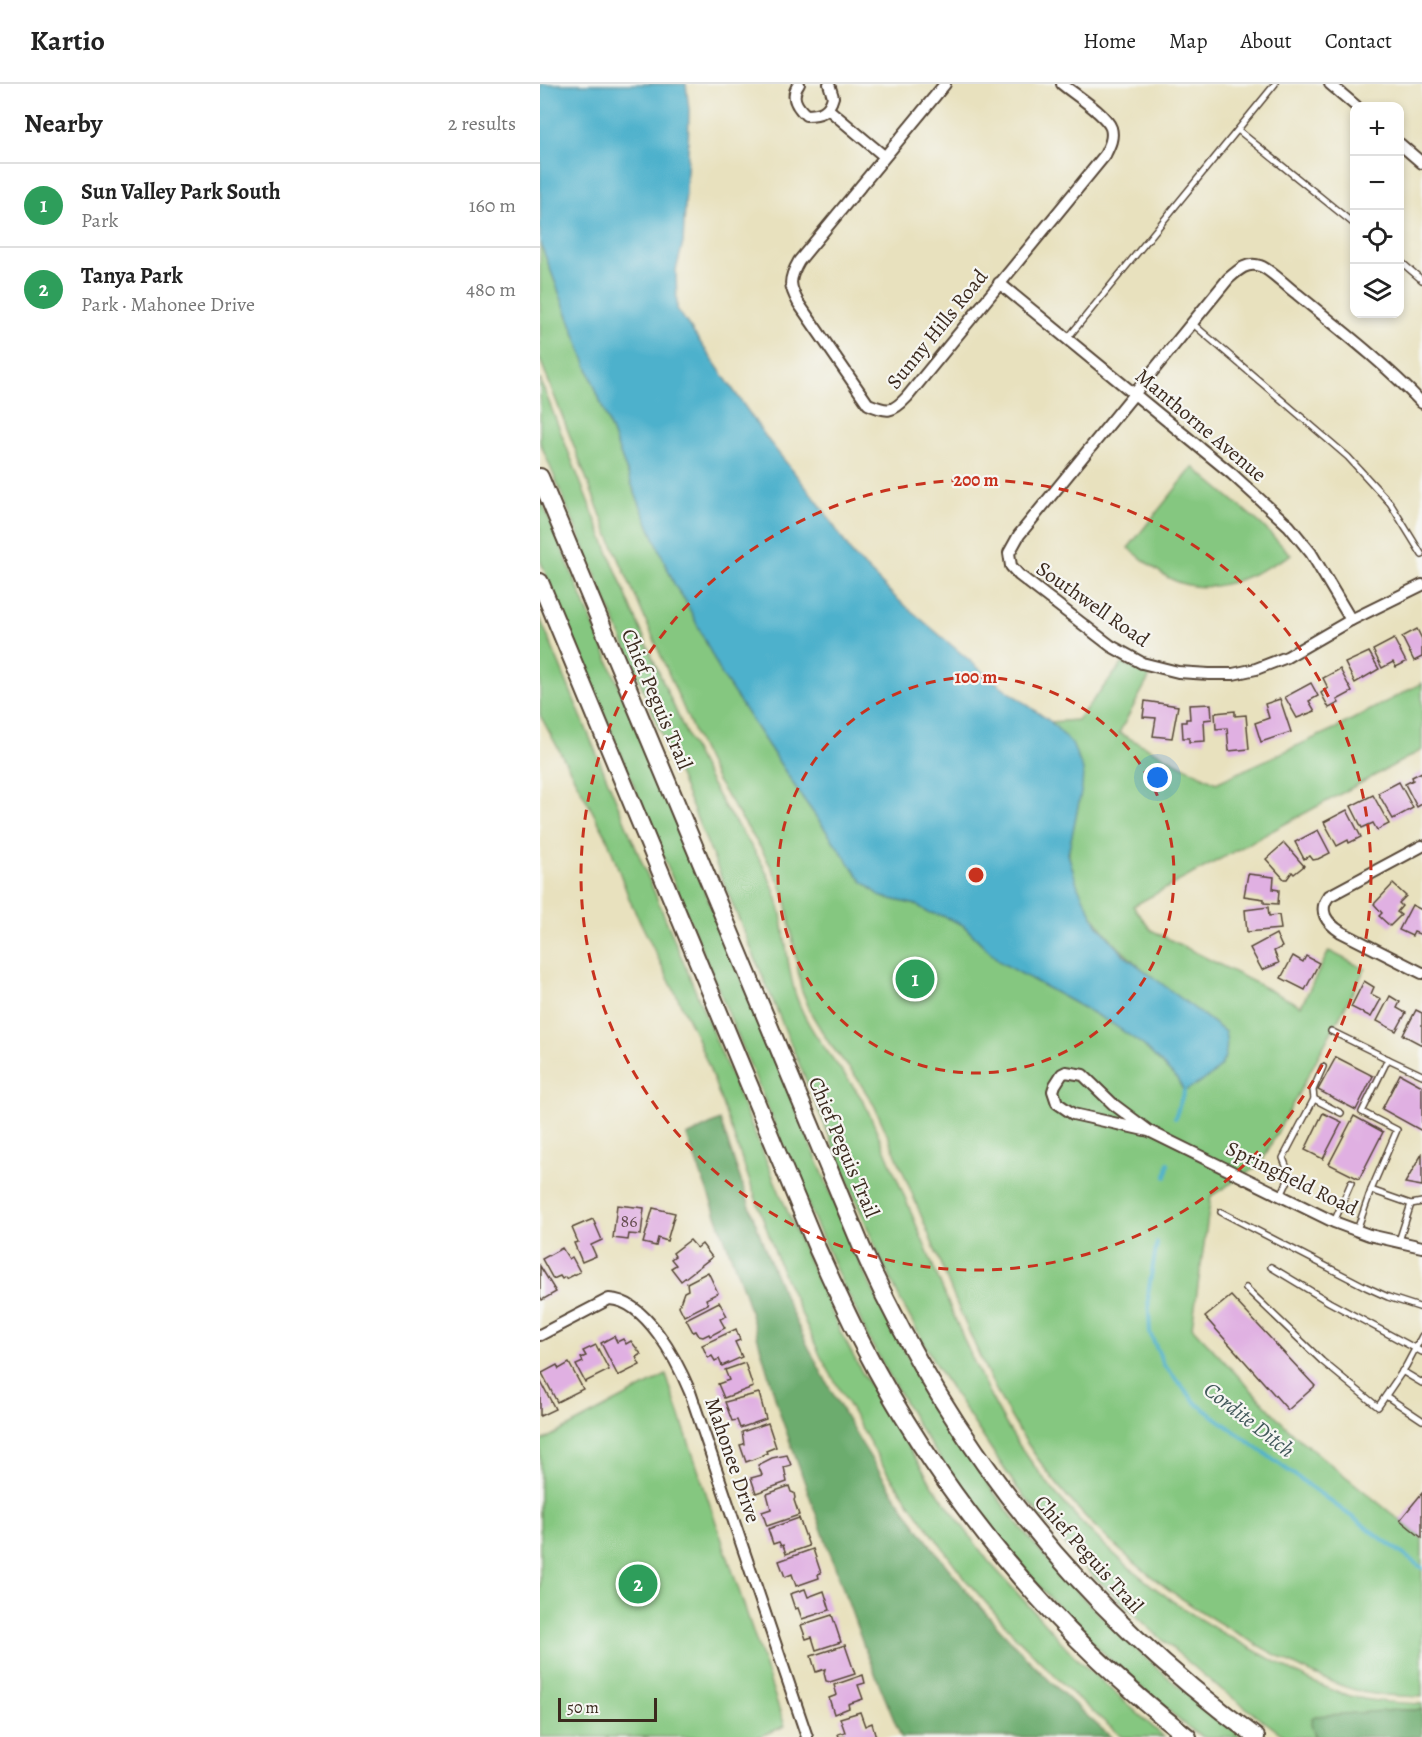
<!DOCTYPE html>
<meta charset="utf-8">
<style>
body{margin:0;font-family:Alegreya,serif;background:#f2f2f2;color:#222}
.controls{position:absolute;right:18px;top:18px;display:grid;overflow:hidden;border-radius:12px;box-shadow:0 3px 9px #0003}
.controls button{width:54px;height:54px;display:grid;place-items:center;padding:0;border:0;border-bottom:2px solid #e0e0e0;background:#fff;color:#222;font:30px sans-serif}
.scale{position:absolute;left:18px;bottom:15px;width:99px;box-sizing:border-box;padding-left:6px;border:3px solid #3b2a1e;border-top:0;font-size:16px;line-height:21px;white-space:nowrap;color:#3b2a1e;-webkit-text-stroke:4px #f6f6f2;paint-order:stroke}
.you{position:absolute;left:618px;top:694px;width:21px;height:21px;margin:-15px;border:4px solid #fff;border-radius:50%;background:#1a73e8;box-shadow:0 0 0 9px #1a73e833}
.badge{display:grid;place-items:center;width:39px;height:39px;border-radius:50%;background:#0b8043;color:#fff;font-size:20px;font-weight:700}
.pin{position:absolute;translate:-50% -50%;border:3px solid #fff;box-shadow:0 2px 6px #0006}
.list{margin:0;padding:0;list-style:none}
h2{display:flex;justify-content:space-between;align-items:center;height:78px;margin:0;padding:0 24px;font-size:26px}
h2 small{font-size:20px;font-weight:400;color:#767676}
.list li{display:grid;grid-template-columns:39px 1fr auto;gap:18px;align-items:center;box-sizing:border-box;height:84px;padding:0 24px;border-top:2px solid #e0e0e0}
.list b{display:block;font-size:22px;white-space:nowrap}
.list p{margin:0;font-size:20px;white-space:nowrap;color:#767676}
.list em{font-size:20px;font-style:normal;color:#767676}
.icon{flex:none;width:33px;height:33px;fill:none;stroke:currentColor;stroke-width:2;stroke-linecap:round;stroke-linejoin:round}
.map{position:relative;flex:none;width:882px;height:1653px;overflow:hidden}
header{display:flex;align-items:center;gap:36px;box-sizing:border-box;height:84px;padding:0 30px;background:#fff;border-bottom:2px solid #e0e0e0}
header strong{font-size:28px}
nav{display:flex;gap:33px;margin-inline-start:auto;font-size:21px}
main{display:flex}
aside{flex:1;background:#fff}
.map>svg:first-child{display:block}
.green{fill:#85c780;stroke:#60784f;stroke-width:1.5}
.forest{fill:#6cac6e;stroke:#546b46;stroke-width:1.5}
.water{fill:#4eb1cc;stroke:#446e75;stroke-width:1.5}
.lines{fill:none;stroke-linecap:round;stroke-linejoin:round}
.stream{stroke:#4eb1cc;stroke-width:4}
.building{fill:#e0b0e2}
.lane-casing{stroke:#554536;stroke-width:8}
.street-casing{stroke:#554536;stroke-width:14}
.primary-casing{stroke:#554536;stroke-width:20}
.lane{stroke:#fff;stroke-width:5}
.street{stroke:#fff;stroke-width:10}
.primary{stroke:#fff;stroke-width:16}
.ring{fill:none;stroke:#c8321e;stroke-width:3;stroke-dasharray:10 8}
.labels{text-anchor:middle;dominant-baseline:central;stroke-width:4.5;stroke-linejoin:round;paint-order:stroke}
.number-label{font-size:18px;fill:#644c4f}
.street-label{font-size:21px;fill:#3b2a1e;stroke:#f6f6f2}
.water-label{font-size:22px;font-style:italic;fill:#42595b;stroke:#f6f6f2}
.centre{fill:#c8321e;stroke:#f6f6f2;stroke-width:3}
.ring-label{font-size:18px;text-anchor:middle;font-weight:bold;fill:#c8321e;stroke:#f6f6f2;stroke-width:4.5;stroke-linejoin:round;paint-order:stroke}
</style>
<header>
<strong>Kartio</strong>
<nav><a>Home</a><a>Map</a><a>About</a><a>Contact</a></nav>
</header>
<main>
<aside>
<h2>Nearby<small>2 results</small></h2>
<ul class="list">
<li><span class="badge" style="background:#2e9e5b">1</span><div><b>Sun Valley Park South</b><p>Park</p></div><em>160 m</em></li>
<li><span class="badge" style="background:#2e9e5b">2</span><div><b>Tanya Park</b><p>Park · Mahonee Drive</p></div><em>480 m</em></li>
</ul>
</aside>
<div class="map">
<svg width="882" height="1653" viewBox="0 0 882 1653">
<rect width="100%" height="100%" fill="#f6f6f2"/>
<filter id="ink" filterUnits="userSpaceOnUse"><feTurbulence type="fractalNoise" baseFrequency=".0167" numOctaves="2"/><feDisplacementMap in="SourceGraphic" scale="12" xChannelSelector="R" yChannelSelector="G"/><feConvolveMatrix kernelMatrix="1 2 1 2 8 2 1 2 1" color-interpolation-filters="sRGB"/></filter>
<filter id="wash" filterUnits="userSpaceOnUse"><feTurbulence type="fractalNoise" baseFrequency=".008" numOctaves="4" result="noise"/><feDisplacementMap in="SourceGraphic" scale="24" xChannelSelector="R" yChannelSelector="G"/><feGaussianBlur stdDeviation="1.35" result="paint"/><feColorMatrix in="noise" values="0 0 0 0 0 0 0 0 0 0 0 0 0 0 0 0 0 1.4 0 .05"/><feComposite in="paint" operator="in"/></filter>
<g filter="url(#wash)">
<rect width="100%" height="100%" fill="#e8e1be"/>
<g class="green">
<path d="M0 158 95 409 135 502 145 516 182 591 260 710 322 797 342 813 377 821 387 828 403 832 423 841 460 878 571 939 603 961 637 995 644 1007 685 948C623 898 544 858 529 772 528 763 532 750 534 741 545 688 550 679 511 638L537 636 583 579 610 592 579 649 676 699 796 644 882 599V666L593 822 611 846 761 922 789 867 825 885 720 1081 671 1112 652 1243 752 1349 882 1454V1613C864 1612 846 1612 828 1609 786 1601 737 1572 700 1551 609 1500 529 1430 475 1340 451 1301 434 1259 416 1218 389 1152 364 1086 334 1021L317 994 289 959 272 931 261 904 246 816 240 800 222 766 177 697 159 660 67 447 0 275Z"/>
<path d="M0 295C47 416 95 538 149 656 160 679 172 702 185 724 202 749 221 773 232 801 247 836 244 876 256 912 270 953 301 982 324 1018 350 1076 374 1135 398 1194 422 1251 445 1310 479 1361 538 1447 616 1515 708 1563 741 1580 774 1602 810 1612 834 1618 858 1619 882 1620V1626H858L774 1650 776 1653H746L740 1649 674 1600 618 1552 550 1489 510 1443 477 1404 398 1285 361 1217 338 1169 0 358Z"/>
<path d="M653 383 721 440 751 471C713 490 672 517 629 494 615 486 602 474 588 464Z"/>
<path d="M0 413 323 1186C377 1297 441 1405 526 1496 580 1554 639 1605 702 1653H663L649 1644 594 1597 591 1592 577 1582 539 1546 497 1500 429 1417 380 1345 328 1254 310 1213 307 1210 274 1135 0 476Z"/>
<path d="M0 534 256 1148 301 1249 324 1292 393 1402 449 1478 537 1575 624 1653H582L536 1613 476 1553 426 1496 345 1385 281 1273 241 1185 169 983 154 947 90 817 67 754 0 631Z"/>
<path d="M126 1291 245 1642 219 1653H0V1358Z"/>
</g>
<g class="forest">
<path d="M180 1036C205 1107 227 1180 261 1248 336 1403 440 1541 571 1653H361L323 1560 240 1330 204 1207 147 1052Z"/>
<path d="M858 1626H882V1653H776L771 1641 772 1634 775 1632Z"/>
</g>
<path class="water" d="M0 0H146L149 26 148 70 143 159 136 186 137 225 228 356 280 421 313 471 355 513 450 594 511 638 532 660 543 686 542 704 528 770 538 803 557 840 584 871 685 948C693 982 672 993 644 1007L637 995 603 961 571 939 460 878 423 841 403 832 387 828 377 821 342 813 322 797 260 710 182 591 145 516 135 502 95 409 0 158Z"/>
<g class="lines">
<g class="stream">
<path d="M635 1034 644 1007"/>
<path d="M626 1093 628 1079"/>
<path d="M617 1159 608 1209 610 1249 624 1281 657 1320 882 1484"/>
</g>
</g>
<g id="blocks">
<g class="building">
<path d="M877 545 882 555V573L874 577 862 553Z"/>
<path d="M854 555 866 578 856 583 853 578 842 584 833 566Z"/>
<path d="M829 568 839 585 815 599 805 579Z"/>
<path d="M800 585 812 608 797 616 799 619 789 624 781 609 788 604 783 594Z"/>
<path d="M771 599 778 612 769 617 775 627 757 634 745 613Z"/>
<path d="M740 615 751 648 721 658 715 639 729 634 725 620Z"/>
<path d="M605 617 638 622 632 654 613 652 616 634 603 633Z"/>
<path d="M671 620 672 635 664 636 665 657 649 658V654H643L642 638H646V635H650L649 621Z"/>
<path d="M695 627V632L706 631 709 665 689 667 687 644 676 645 675 629Z"/>
<path d="M882 688V720L877 723 865 700 873 696 872 693Z"/>
<path d="M859 698 873 724 853 735 838 709Z"/>
<path d="M833 711 849 740 837 746 833 739 822 744 811 722Z"/>
<path d="M807 726 821 753 809 759 808 756 797 762 784 738Z"/>
<path d="M778 746 790 769 778 775 773 776 770 772 764 775 755 758Z"/>
<path d="M744 759 764 782 754 790 752 788 747 795H744L726 775Z"/>
<path d="M708 790 734 793 733 805 739 806 738 820 724 819V815L704 812Z"/>
<path d="M853 800 866 812 859 819 862 822 857 828 861 831 850 842 839 832 842 829 834 820Z"/>
<path d="M872 821 882 826V851L874 848 872 852 859 846Z"/>
<path d="M728 823 729 832 739 831 741 845 707 848 705 826Z"/>
<path d="M736 850 742 863 734 867 739 879 722 886 710 864Z"/>
<path d="M753 872 763 878 766 872 779 879 765 906 741 894Z"/>
<path d="M824 897 834 903 831 910 841 915 831 933 811 923Z"/>
<path d="M850 912 860 918 857 924 866 929 856 947 837 937Z"/>
<path d="M876 926 882 929V961L863 951Z"/>
<path d="M796 973 833 992 816 1026 778 1006Z"/>
<path d="M860 990 882 1002V1047L842 1025Z"/>
<path d="M783 1029 802 1038 783 1075 765 1066Z"/>
<path d="M814 1032 843 1048 819 1095 789 1080Z"/>
<path d="M882 1070V1102L865 1099Z"/>
<path d="M77 1121 104 1124 101 1151 89 1150 88 1156 73 1154Z"/>
<path d="M113 1124 135 1129 127 1157 118 1154 116 1162 103 1159Z"/>
<path d="M53 1135 62 1156 51 1161 56 1172 42 1178 34 1159 38 1158 32 1144Z"/>
<path d="M150 1156 157 1164 162 1160 172 1173 141 1197 131 1184 136 1181 131 1175 135 1172 133 1169Z"/>
<path d="M22 1164 29 1175 32 1173 40 1188 26 1195 25 1193 22 1195 20 1192 13 1195 2 1175Z"/>
<path d="M0 1182 16 1208 2 1216 0 1212Z"/>
<path d="M168 1188 178 1209 166 1215 168 1220 144 1232 139 1222 144 1208 148 1206 147 1199Z"/>
<path d="M691 1212 775 1302 748 1326 665 1233Z"/>
<path d="M179 1218 187 1232 180 1235 185 1244 170 1252 169 1250 163 1253 159 1252 156 1247 153 1248 146 1235Z"/>
<path d="M196 1245 200 1256 195 1258 202 1273 182 1282 179 1275 175 1277 172 1272 168 1274 162 1261Z"/>
<path d="M74 1252 77 1258 83 1255 86 1260 91 1257 101 1270 96 1273 100 1281 78 1292 61 1259Z"/>
<path d="M56 1261 69 1286 45 1298 36 1281 43 1278 41 1274 46 1272 43 1267Z"/>
<path d="M29 1279 43 1305 17 1318 2 1289 17 1281 19 1285Z"/>
<path d="M205 1279 213 1303 184 1314 178 1300 189 1296 185 1286Z"/>
<path d="M0 1296 15 1325 0 1332Z"/>
<path d="M219 1309 226 1335 200 1344 197 1336 192 1337 185 1318Z"/>
<path d="M228 1339 236 1363 226 1367 227 1369 222 1371V1372L206 1378 200 1361 204 1360 202 1348Z"/>
<path d="M247 1371 251 1381 244 1383 247 1398 216 1409 211 1394 222 1391 218 1381 232 1374Z"/>
<path d="M249 1402 251 1408 254 1409 255 1414 254 1416 259 1431 227 1442 222 1428 231 1425 227 1410Z"/>
<path d="M882 1409V1454L860 1436Z"/>
<path d="M259 1434 269 1462 246 1470 243 1461 241 1462 239 1458 233 1460 228 1445Z"/>
<path d="M273 1465 281 1489 278 1490 279 1494 256 1502 252 1490 245 1493 239 1477Z"/>
<path d="M265 1505 268 1513 284 1507 290 1526 262 1535 258 1524 255 1525 250 1510Z"/>
<path d="M292 1531 301 1558 276 1566 272 1553 266 1555 261 1541Z"/>
<path d="M305 1561 315 1590 290 1598 286 1597 284 1589 285 1585 276 1588 271 1572Z"/>
<path d="M323 1591 325 1599 318 1601 323 1615 308 1620 309 1624 294 1630 289 1614 297 1611 294 1601Z"/>
<path d="M320 1628 325 1642 332 1639 336 1653H299L298 1650 305 1648 300 1634Z"/>
</g>
</g>
</g>
<g filter="url(#ink)">
<use href="#blocks" fill-opacity="0" stroke="#554536" stroke-width="1.5"/>
<g class="lines">
<g class="lane-casing">
<g id="lane">
<path d="M698 46 814 140"/>
<path d="M860 177 882 196"/>
<path d="M653 240 808 373 850 419 882 471"/>
<path d="M527 255 735 0"/>
<path d="M791 947 848 975 822 1028 857 1046 831 1106"/>
<path d="M848 975 882 991"/>
<path d="M774 1015 773 1006 783 983"/>
<path d="M741 1112 750 1092 743 1074 774 1015 801 1029"/>
<path d="M871 1120 882 1118"/>
<path d="M681 1128 826 1203 848 1213 882 1224"/>
<path d="M794 1138 811 1099"/>
<path d="M817 1146 831 1106 871 1120 859 1157"/>
<path d="M731 1183 789 1218 882 1268"/>
<path d="M706 1204 782 1277 838 1323 866 1282 882 1252"/>
<path d="M862 1287 882 1299"/>
<path d="M846 1312 882 1336"/>
</g>
</g>
<g class="street-casing">
<g id="street">
<path d="M259 0C250 12 256 22 266 31 280 31 289 28 293 13L289 0"/>
<path d="M405 0 259 177C248 196 249 202 259 220L328 320C348 328 352 329 367 313L565 71C569 63 574 54 571 44 566 30 534 10 522 0"/>
<path d="M790 0 816 22"/>
<path d="M288 25 344 72"/>
<path d="M860 60 882 79"/>
<path d="M459 199 692 390 749 442 771 469 811 536"/>
<path d="M882 319C844 279 800 245 757 210 747 203 730 185 720 182 707 177 697 187 688 195L479 451 469 469 471 482 479 491 571 562 602 579 638 588 669 590H693L716 585 747 573 811 536 882 501"/>
<path d="M882 762 789 812C777 827 787 839 801 848L882 889"/>
<path d="M609 1047 533 1030 517 1019 513 1007 515 1001 522 990 526 988 543 991 573 1020 609 1047 794 1138 829 1151 882 1163"/>
<path d="M0 1251 69 1215C106 1216 137 1277 150 1308L267 1653"/>
</g>
</g>
<g class="primary-casing">
<g id="primary">
<path d="M0 393 322 1164C410 1363 540 1525 716 1653"/>
<path d="M0 498 277 1164C292 1197 307 1231 324 1263 402 1413 514 1549 648 1653"/>
</g>
</g>
<use href="#lane" class="lane"/>
<use href="#street" class="street"/>
<use href="#primary" class="primary"/>
</g>
</g>
<g class="ring">
<circle cx="436" cy="791" r="198"/>
<circle cx="436" cy="791" r="395"/>
</g>
<g class="labels">
<g class="number-label">
<text x="89" y="1137">86</text>
</g>
<g class="street-label">
<text transform="translate(397 245) rotate(-51)">Sunny Hills Road</text>
<text transform="translate(661 341) rotate(40)">Manthorne Avenue</text>
<text transform="translate(553 520) rotate(35)">Southwell Road</text>
<text transform="translate(117 615) rotate(67)">Chief Peguis Trail</text>
<text transform="translate(304 1063) rotate(67)">Chief Peguis Trail</text>
<text transform="translate(752 1094) rotate(26)">Springfield Road</text>
<text transform="translate(193 1376) rotate(71)">Mahonee Drive</text>
<text transform="translate(549 1470) rotate(48)">Chief Peguis Trail</text>
</g>
<g class="water-label">
<text transform="translate(709 1336) rotate(38)">Cordite Ditch</text>
</g>
</g>
<circle cx="436" cy="791" r="9" class="centre"/>
<g class="ring-label">
<text x="436" y="402">200 m</text>
<text x="436" y="599">100 m</text>
</g>
</svg>
<div class="controls">
<button>+</button>
<button>−</button>
<button><svg class="icon" aria-label="locate" viewBox="0 0 24 24"><circle cx="12" cy="12" r="6"/><path d="M12 2v4M12 18v4M2 12h4M18 12h4"/></svg></button>
<button><svg class="icon" aria-label="layers" viewBox="0 0 24 24"><path d="M12 4l9 5-9 5-9-5zM3 14l9 5 9-5"/></svg></button>
</div>
<div class="scale">50 m</div>
<div class="you"></div>
<div class="pin badge" style="left:375px;top:895px;background:#2e9e5b">1</div>
<div class="pin badge" style="left:98px;top:1500px;background:#2e9e5b">2</div>
</div>
</main>
